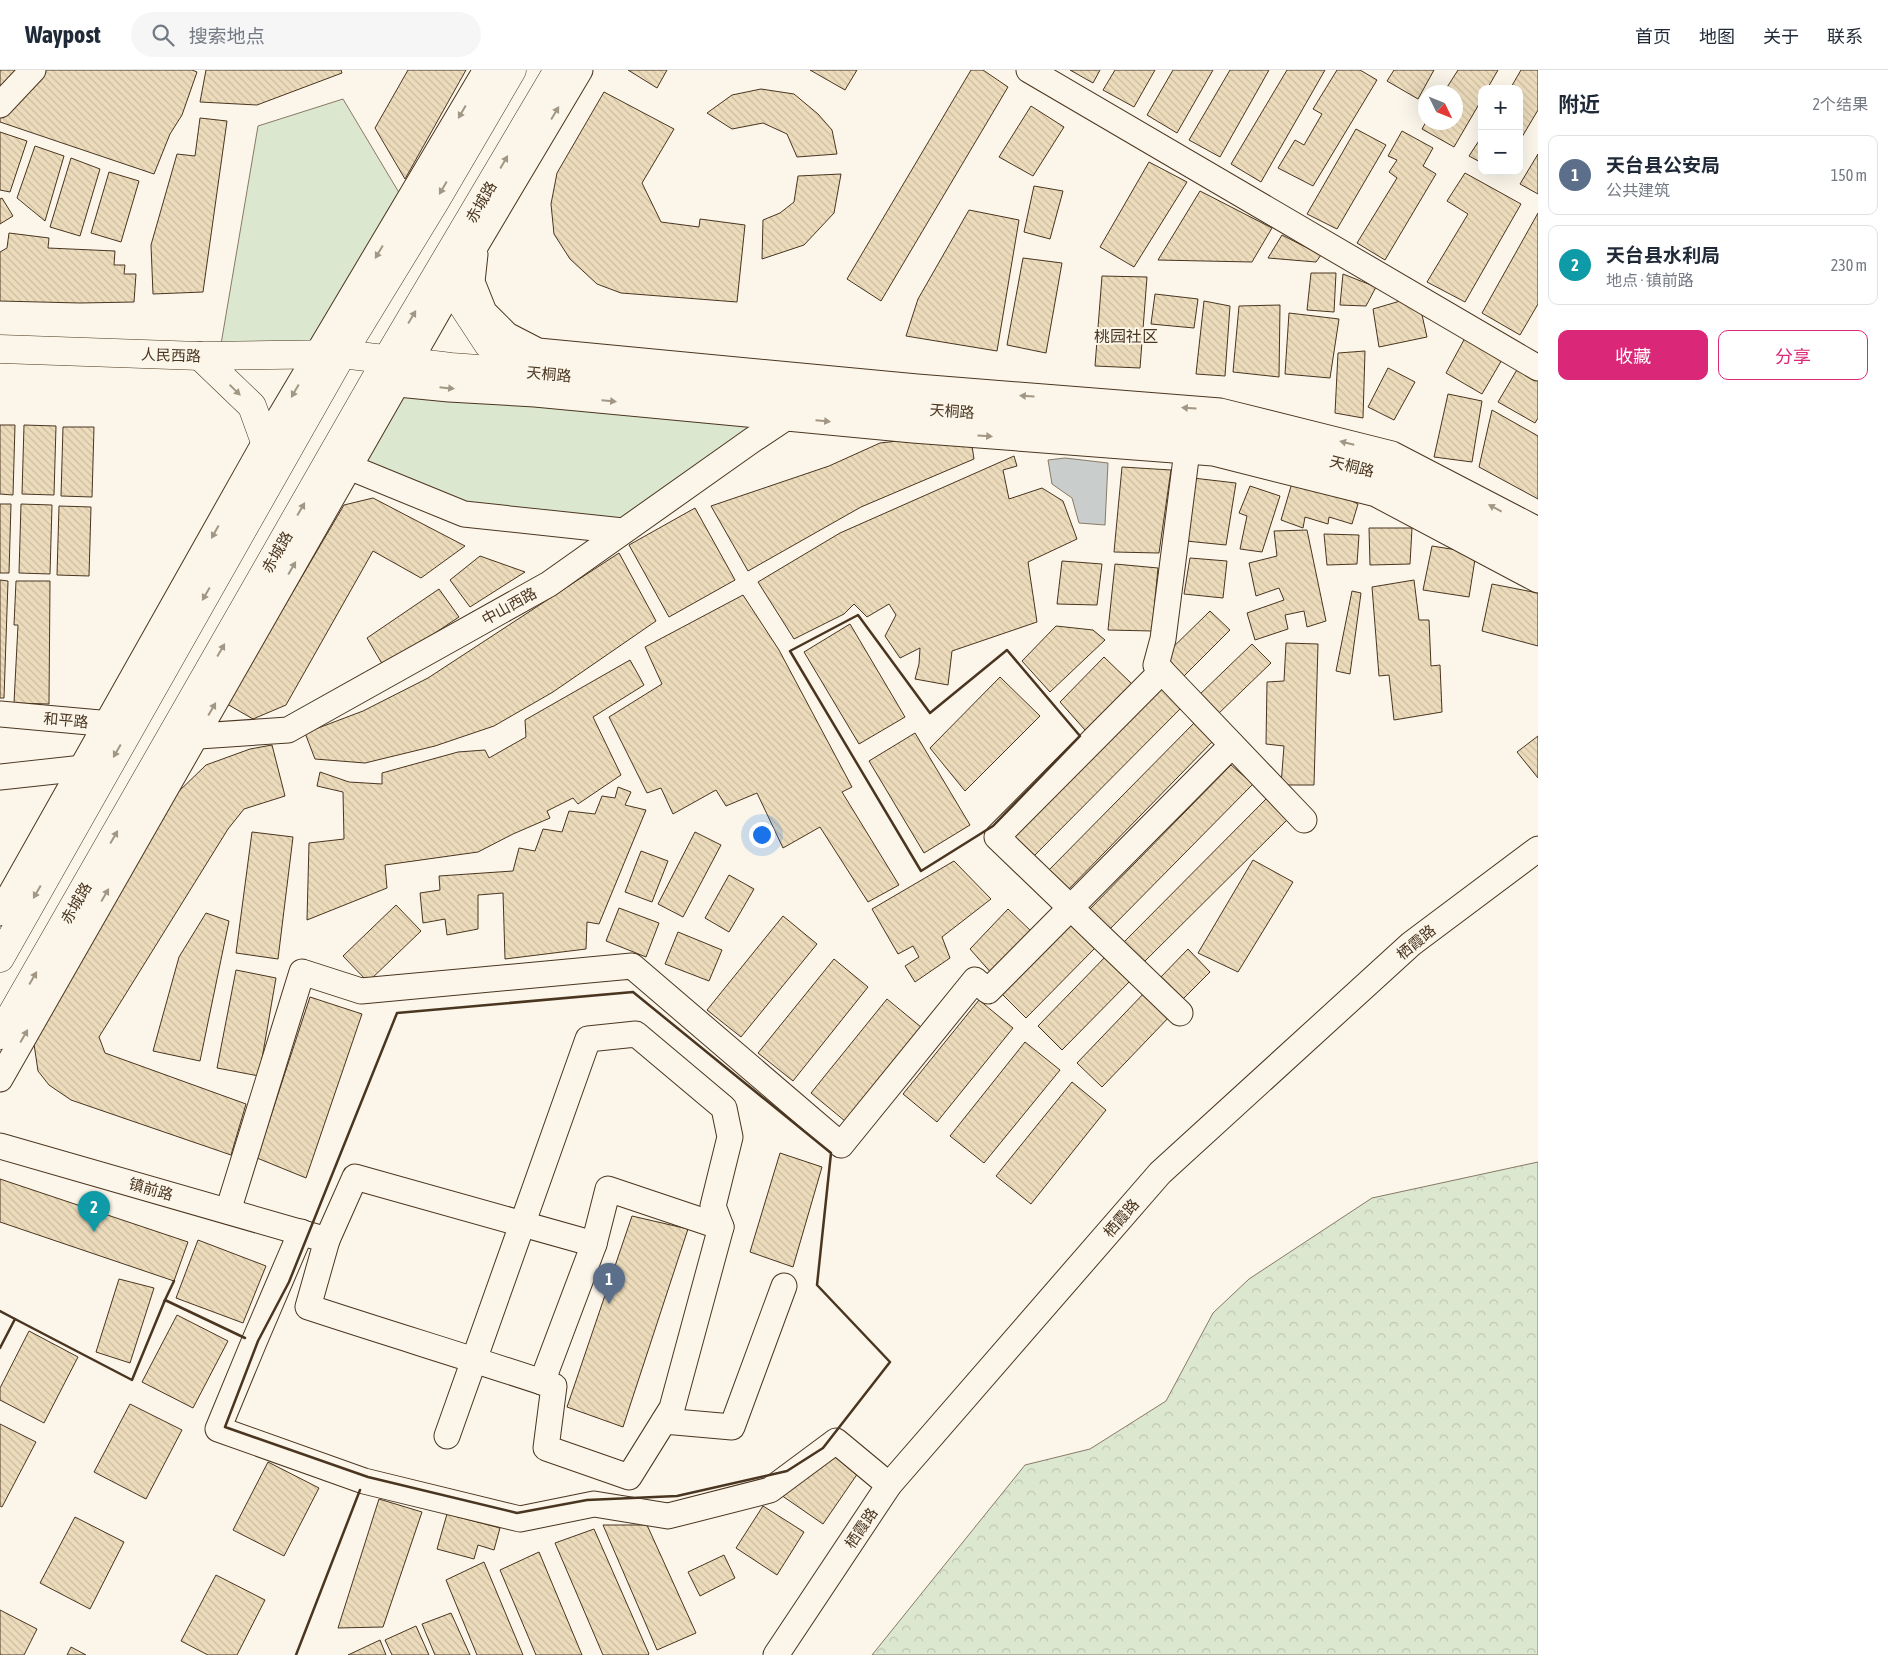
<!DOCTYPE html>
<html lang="zh">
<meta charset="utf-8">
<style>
body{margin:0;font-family:"Asap Condensed","Noto Sans SC",sans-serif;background:#f6f6f7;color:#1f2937}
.controls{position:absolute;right:15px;top:15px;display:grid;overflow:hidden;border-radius:10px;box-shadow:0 5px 20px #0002}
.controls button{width:45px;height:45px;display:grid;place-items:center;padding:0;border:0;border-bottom:1px solid #e0e1e3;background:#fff;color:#1f2937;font:25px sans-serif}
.compass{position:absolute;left:1418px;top:15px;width:45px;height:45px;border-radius:50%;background:#fff;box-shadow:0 5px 20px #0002;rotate:133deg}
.you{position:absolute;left:761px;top:764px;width:18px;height:18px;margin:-12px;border:4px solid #fff;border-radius:50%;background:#1a73e8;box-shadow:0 0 0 8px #1a73e833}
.badge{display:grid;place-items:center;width:32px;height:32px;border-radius:50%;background:#db2777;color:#fff;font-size:16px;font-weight:700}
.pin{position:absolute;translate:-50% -41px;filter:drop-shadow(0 1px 2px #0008)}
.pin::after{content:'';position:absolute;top:26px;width:18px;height:15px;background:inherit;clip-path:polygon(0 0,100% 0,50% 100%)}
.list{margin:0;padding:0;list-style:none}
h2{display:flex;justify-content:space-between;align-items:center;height:65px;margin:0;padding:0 20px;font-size:21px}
h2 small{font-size:16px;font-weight:400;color:#747a83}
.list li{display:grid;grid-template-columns:32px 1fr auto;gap:15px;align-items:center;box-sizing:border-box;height:80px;margin:0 10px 10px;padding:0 10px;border:1px solid #e0e1e3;border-radius:10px}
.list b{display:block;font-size:19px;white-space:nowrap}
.list p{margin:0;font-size:16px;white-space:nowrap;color:#747a83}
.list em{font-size:16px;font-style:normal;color:#747a83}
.actions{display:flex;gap:10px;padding:15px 20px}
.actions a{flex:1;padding:11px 0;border:1px solid #db2777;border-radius:10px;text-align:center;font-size:18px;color:#db2777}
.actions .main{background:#db2777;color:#fff}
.icon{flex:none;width:28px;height:28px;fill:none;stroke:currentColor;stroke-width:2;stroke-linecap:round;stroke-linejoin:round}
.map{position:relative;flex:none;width:1538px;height:1585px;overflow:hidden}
header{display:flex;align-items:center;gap:30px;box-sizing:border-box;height:70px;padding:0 25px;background:#fff;border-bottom:1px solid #e0e1e3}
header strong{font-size:24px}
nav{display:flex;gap:28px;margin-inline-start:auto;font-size:18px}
.search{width:350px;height:45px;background:#f6f6f7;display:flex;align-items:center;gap:12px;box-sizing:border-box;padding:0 18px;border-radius:28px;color:#747a83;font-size:19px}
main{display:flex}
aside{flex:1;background:#fff}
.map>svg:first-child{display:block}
.forest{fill:url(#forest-crowns);stroke:#887966}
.park{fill:#dce7d0;stroke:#887966}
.water{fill:#c9cecd;stroke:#887966}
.building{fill:url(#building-back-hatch);stroke:#4a3520}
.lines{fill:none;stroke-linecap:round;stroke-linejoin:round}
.minor-casing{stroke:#4a3520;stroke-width:27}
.major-casing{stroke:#4a3520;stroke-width:29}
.minor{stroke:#fbf6e9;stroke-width:25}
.major{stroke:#fbf6e9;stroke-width:28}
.wall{stroke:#4a3520;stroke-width:2.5}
.oneway{fill:#a29684}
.labels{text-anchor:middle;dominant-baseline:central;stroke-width:4;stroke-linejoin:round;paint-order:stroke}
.street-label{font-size:15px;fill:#4a3520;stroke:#fbf6e9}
.neighbourhood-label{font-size:16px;fill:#4a3520;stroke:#fbf6e9}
</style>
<header>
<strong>Waypost</strong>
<div class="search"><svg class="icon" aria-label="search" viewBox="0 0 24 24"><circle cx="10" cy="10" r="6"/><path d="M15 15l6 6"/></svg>搜索地点</div>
<nav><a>首页</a><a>地图</a><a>关于</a><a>联系</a></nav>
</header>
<main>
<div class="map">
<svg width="1538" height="1585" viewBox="0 0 1538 1585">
<defs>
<pattern id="forest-crowns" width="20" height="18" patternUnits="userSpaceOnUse" patternTransform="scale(1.25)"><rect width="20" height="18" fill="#dce7d0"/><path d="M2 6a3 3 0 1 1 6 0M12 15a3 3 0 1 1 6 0" fill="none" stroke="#bec7b2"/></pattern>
<pattern id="building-back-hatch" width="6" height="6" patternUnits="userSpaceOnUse" patternTransform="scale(1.25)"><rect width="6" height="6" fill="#ecdcbc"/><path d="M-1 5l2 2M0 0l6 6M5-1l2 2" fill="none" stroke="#ccbda1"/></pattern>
</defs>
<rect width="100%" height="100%" fill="#fbf6e9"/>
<path class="forest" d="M1538 1092V1585H872L1025 1395 1090 1379 1166 1331 1213 1243 1249 1209 1372 1128Z"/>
<g class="park">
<path d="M343 29 407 136 317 284 219 286 258 56Z"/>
<path d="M398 314 785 348 623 461 464 444 349 397Z"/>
</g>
<path class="water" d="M1065 388 1108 393 1105 455 1079 453 1072 428 1052 414 1048 390Z"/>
<g class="building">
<path d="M0 0H192L197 2 182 45 170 64 154 104 0 52Z"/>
<path d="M206 0H341L342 3 257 35 200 32Z"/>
<path d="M408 0H466L405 109 375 58Z"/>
<path d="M628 0H667L657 18Z"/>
<path d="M810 0H857L845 20Z"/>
<path d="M971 0H983L1008 17 881 231 847 209Z"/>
<path d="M1070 0H1100L1093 13Z"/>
<path d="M1115 0H1155L1134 37 1103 20Z"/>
<path d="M1173 0H1213L1177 63 1147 45Z"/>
<path d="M1230 0H1269L1220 87 1189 70Z"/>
<path d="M1287 0H1325L1261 112 1231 94Z"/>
<path d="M1337 0H1360L1377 10 1313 116 1278 98 1295 70 1304 75 1322 44 1313 39Z"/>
<path d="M1394 0H1434L1418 29 1387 11Z"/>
<path d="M1458 0H1498L1487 19H1482V29L1454 77 1422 59 1426 52H1456V22H1444Z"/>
<path d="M1521 0H1538V40L1519 72V19H1510Z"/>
<path d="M761 19 794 24 818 44 832 60 837 84 797 87 787 64 763 53 732 59 707 43 732 25Z"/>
<path d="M604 22 674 59 642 113 661 152 699 157 700 149 745 155 737 232 621 223 597 214 570 189 554 164 551 134 557 103Z"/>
<path d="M1031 36 1064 57 1033 106 999 87Z"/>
<path d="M200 48 227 51 203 222 153 224 151 175 177 84 195 86Z"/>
<path d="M1356 59 1386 75 1337 159 1307 144Z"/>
<path d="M1402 61 1433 78 1423 96 1436 104 1385 190 1357 173 1397 108 1389 102 1397 90 1388 86Z"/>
<path d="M0 62 27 71 10 122 0 120Z"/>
<path d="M1482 66V93L1469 86Z"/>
<path d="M35 76 64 86 45 151 17 128Z"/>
<path d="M1538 84V124L1520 114Z"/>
<path d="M71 88 100 99 80 166 50 157Z"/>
<path d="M1149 92 1187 112 1134 197 1100 177Z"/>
<path d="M109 102 139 111 121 172 91 163Z"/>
<path d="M1465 103 1521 134 1465 232 1427 212 1468 144 1447 131Z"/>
<path d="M841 104 834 143 804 175 762 189 763 150 780 143 794 132 798 106Z"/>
<path d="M1034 116 1063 121 1050 169 1024 162Z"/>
<path d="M1200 121 1272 158 1252 192 1158 190Z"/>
<path d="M2 128 13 146 0 154V129Z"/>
<path d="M969 140 1019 150 997 281 906 266 918 229Z"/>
<path d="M1538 143V234L1520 265 1482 243Z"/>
<path d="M9 163 49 168 48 178 115 181 114 195H125L124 204H136L134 232 80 233 0 231V182L7 178Z"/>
<path d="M1282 165 1321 185 1316 192 1268 188Z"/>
<path d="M1023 188 1062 193 1046 283 1007 275Z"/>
<path d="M1311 203H1336L1334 242 1307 240Z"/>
<path d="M1343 204 1376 217 1366 236 1340 235Z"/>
<path d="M1102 206 1147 207 1140 298 1095 296Z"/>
<path d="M1155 224 1198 229 1194 258 1151 254Z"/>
<path d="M1407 229 1420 236 1427 267 1379 277 1373 239Z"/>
<path d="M1204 231 1230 236 1225 306 1196 304Z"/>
<path d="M1280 235 1279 307 1233 302 1239 236Z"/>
<path d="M1289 243 1339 249 1330 308 1285 304Z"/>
<path d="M1465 268 1503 288 1482 324 1446 303Z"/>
<path d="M1365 281 1363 348 1335 343 1338 283Z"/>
<path d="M1388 298 1415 312 1394 350 1368 337Z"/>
<path d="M1518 298 1538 308V348L1535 353 1498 332Z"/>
<path d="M1448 324 1482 331 1472 392 1434 387Z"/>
<path d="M1492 340 1538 366V429L1479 397Z"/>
<path d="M0 355H15L13 425 0 424Z"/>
<path d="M24 355 56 356 54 425 22 424Z"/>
<path d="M63 357H94L92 427 61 426Z"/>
<path d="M923 368 972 376 974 389 861 437 748 501 711 436 829 396 880 373Z"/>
<path d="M1014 386 1017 396 1003 400 1009 429 1042 418 1063 431 1077 469 1028 492 1037 552 952 581 948 615 915 609 919 594 920 578 900 588 885 566 896 545 889 534 867 547 854 534 844 544 794 569 758 512 840 463Z"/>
<path d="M1122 397 1171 400 1159 483 1114 482Z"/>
<path d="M1193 408 1236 413 1226 475 1186 471Z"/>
<path d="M1292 413 1336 423 1358 434 1352 454 1329 447 1328 454 1305 447 1303 458 1281 450Z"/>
<path d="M1250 416 1280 426 1262 482 1240 479 1247 446 1239 443Z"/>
<path d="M373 428 465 476 421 508 373 481 286 635 253 649 227 634 344 435Z"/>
<path d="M0 434H11L9 503H0Z"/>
<path d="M21 434 52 435 50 504 19 503Z"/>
<path d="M59 436 91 437 89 506 57 505Z"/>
<path d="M695 438 735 510 669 547 629 475Z"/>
<path d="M1369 458H1412L1410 494 1370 495Z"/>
<path d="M1307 460 1326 551 1307 557 1304 541 1285 545 1288 559 1255 570 1247 543 1284 530 1279 518 1256 526 1249 493 1277 486 1274 461Z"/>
<path d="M1324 464 1359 465 1357 494 1327 495Z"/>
<path d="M1432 476 1476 483 1469 527 1423 520Z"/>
<path d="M619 483 656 551 553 622 494 656 435 676 365 693 315 689 305 663 363 641 428 608Z"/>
<path d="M480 486 525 502 470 537 450 510Z"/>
<path d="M1190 488 1227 491 1223 528 1184 524Z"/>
<path d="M1062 491 1102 494 1097 535 1057 534Z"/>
<path d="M1115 494 1158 498 1152 561 1108 560Z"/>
<path d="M0 510 8 511 4 628H0Z"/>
<path d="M1414 510 1419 550H1429L1431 596 1440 595 1442 642 1394 650 1389 605 1379 606 1372 517Z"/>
<path d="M16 511H50L49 634 14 633 18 555H14Z"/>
<path d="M1492 514 1538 523V576L1482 561Z"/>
<path d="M439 519 459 547 384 597 367 568Z"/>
<path d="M1352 521 1361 523 1350 604 1336 601Z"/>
<path d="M743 525 779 580 852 717 842 722 899 815 868 832 820 757 783 778 757 723 726 736 716 720 673 744 661 718 647 723 609 647 662 614 645 577Z"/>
<path d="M1210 541 1230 560 1182 608 1162 588Z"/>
<path d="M850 554 905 647 859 674 804 582Z"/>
<path d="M1056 556 1093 560 1105 570 1050 622 1022 591Z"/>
<path d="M1286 573 1318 574 1314 715H1281L1284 676 1266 674 1267 612 1284 611Z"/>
<path d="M1252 574 1271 593 1217 645 1198 626Z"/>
<path d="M1104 587 1132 614 1085 660 1060 632Z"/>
<path d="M630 590 644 615 593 647 621 705 578 734 573 728 547 741 550 748 513 764 478 782 385 795 387 818 307 850 309 773 344 769 343 722 317 716 320 702 349 712 382 714V703L458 682 485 680 489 688 526 667 525 650Z"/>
<path d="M1000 607 1040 646 965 721 930 678Z"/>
<path d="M1164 614 1184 635 1034 786 1012 764Z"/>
<path d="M1196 651 1214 670 1067 821 1047 802Z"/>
<path d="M915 663 970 755 924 783 869 691Z"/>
<path d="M1538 666V708L1517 682Z"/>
<path d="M272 675 285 726 244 739 228 759 99 967 105 983 246 1034 231 1085 71 1030 49 1015 38 1001 34 974 45 948 175 725 206 695 250 679Z"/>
<path d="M1231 695 1253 714 1107 862 1088 841Z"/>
<path d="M618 717 631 722 625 735 646 740 599 854 587 852 586 879 505 889 503 823 478 825V859L447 865 445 849 423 853 420 823 440 820 439 806 513 801 519 778 535 781 543 759 562 762 569 741 595 744 602 726 615 728Z"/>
<path d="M1267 728 1287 750 1142 894 1121 875Z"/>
<path d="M252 762 293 767 278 889 236 883Z"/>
<path d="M695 762 721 775 683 847 658 834Z"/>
<path d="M641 781 668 791 652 832 625 822Z"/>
<path d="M1253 790 1293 812 1238 902 1198 883Z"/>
<path d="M954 791 991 829 942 867 950 888 915 912 905 896 919 887 913 876 898 884 872 839Z"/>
<path d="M729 805 754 819 729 862 705 848Z"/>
<path d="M396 835 421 861 368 912 343 886Z"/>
<path d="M619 838 659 853 646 887 606 871Z"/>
<path d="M1008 839 1033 863 993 905 970 879Z"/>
<path d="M206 843 229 851 200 991 153 981 179 887Z"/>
<path d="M783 846 817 874 741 967 707 940Z"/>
<path d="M1072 851 1097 876 1026 948 1002 924Z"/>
<path d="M678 862 722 880 709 911 665 894Z"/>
<path d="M1188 879 1210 902 1180 932 1158 910Z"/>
<path d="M1108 884 1133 908 1062 980 1038 956Z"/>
<path d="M834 889 868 917 793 1011 758 983Z"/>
<path d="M236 900 276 908 259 1006 217 998Z"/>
<path d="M1147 920 1172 944 1102 1017 1077 993Z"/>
<path d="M310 927 362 944 306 1108 257 1088Z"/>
<path d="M887 929 921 957 845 1051 811 1023Z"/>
<path d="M979 930 1013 958 937 1052 903 1024Z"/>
<path d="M1025 972 1060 1000 984 1093 950 1066Z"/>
<path d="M1072 1012 1106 1040 1031 1134 996 1106Z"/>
<path d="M780 1083 822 1097 793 1197 750 1182Z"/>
<path d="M0 1109 188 1172 174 1211 0 1152Z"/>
<path d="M632 1146 688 1159 623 1357 567 1337Z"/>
<path d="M198 1170 266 1196 243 1253 176 1228Z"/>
<path d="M119 1209 154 1218 130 1293 96 1282Z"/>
<path d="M177 1245 228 1271 193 1338 142 1312Z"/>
<path d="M29 1261 78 1287 44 1353 0 1330V1318Z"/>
<path d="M130 1334 182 1360 146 1429 94 1402Z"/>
<path d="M0 1354 36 1372 2 1437 0 1436Z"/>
<path d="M829 1381 858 1403 823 1454 781 1425Z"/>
<path d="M268 1392 319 1418 284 1486 233 1460Z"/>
<path d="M379 1429 422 1442 383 1557 338 1558Z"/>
<path d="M763 1436 804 1462 777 1505 736 1478Z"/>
<path d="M447 1444 500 1458 494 1480 478 1475 474 1489 437 1479Z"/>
<path d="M75 1447 124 1472 90 1539 40 1513Z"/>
<path d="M603 1455H647L696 1563 657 1580Z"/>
<path d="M594 1459 649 1584 648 1585H603L555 1473Z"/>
<path d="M539 1482 582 1585H536L500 1500Z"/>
<path d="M724 1485 735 1508 700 1526 688 1502Z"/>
<path d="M484 1492 523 1585H477L446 1510Z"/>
<path d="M216 1505 265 1530 237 1585H208L181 1571Z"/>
<path d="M0 1540 37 1559 24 1585H0Z"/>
<path d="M451 1543 470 1585H435L422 1554Z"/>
<path d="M416 1556 429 1585H392L385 1570Z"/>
<path d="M380 1570 386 1585H348Z"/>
<path d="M71 1577 86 1585H67Z"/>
</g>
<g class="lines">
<g class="minor-casing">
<g id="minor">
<path d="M1029 0 1538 298"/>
<path d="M0 35 33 0"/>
<path d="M475 184 472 212 484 242 507 265 538 281 917 317 1220 341 1392 384 1538 460"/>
<path d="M398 314 449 319 535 324 913 360 1213 383 1376 424 1538 510"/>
<path d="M1189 365 1163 569 1156 595 1304 750"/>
<path d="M349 397 464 444 623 461"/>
<path d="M1162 601 997 767 1180 943"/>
<path d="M0 644 122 655"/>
<path d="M184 667 288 660 549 514 751 371 790 345"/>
<path d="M0 707 83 698"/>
<path d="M0 843 265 372 486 0"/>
<path d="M0 1009 476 175 580 0"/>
<path d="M0 1076 327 1170 308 1237C390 1264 473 1289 554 1316L546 1378 629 1407 672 1338 721 1157 713 1136 730 1067 724 1038 636 964 588 969 447 1366"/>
<path d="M228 1141 302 902 361 921 632 896 841 1075 975 910 988 921 1232 675"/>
<path d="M301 1162 254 1272 218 1359 364 1411 520 1449 594 1434 668 1446 770 1420 836 1371 889 1415"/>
<path d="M327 1170 355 1107 594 1174 542 1312"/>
<path d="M594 1174 608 1119 721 1157"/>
<path d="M664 1351 732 1357 784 1216"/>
<path d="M776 1585 889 1415 1160 1103 1411 874 1538 779"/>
</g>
</g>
<g class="major-casing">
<g id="major">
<path d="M457 180 452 219 488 274 516 295 530 300"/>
<path d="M0 279 200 286 342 284 451 297 536 303 816 330 1216 362 1384 404 1538 485"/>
<path d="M200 286 252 336 265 372 258 422"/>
<path d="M0 888 342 284 436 130 512 0"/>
<path d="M0 965 387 289 558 0"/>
</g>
</g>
<use href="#minor" class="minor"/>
<use href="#major" class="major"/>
<g class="wall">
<path d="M858 545 930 643 1007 580 1080 666 993 756 921 801 790 581Z"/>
<path d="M633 922 831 1083 817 1215 890 1292 823 1378 787 1401 677 1426 587 1430 517 1443 368 1407 225 1357 258 1271 289 1212 397 943Z"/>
<path d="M164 1232 174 1211"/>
<path d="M0 1241 15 1249"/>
<path d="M0 1278 15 1249 132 1310 165 1230 245 1268"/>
<path d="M296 1585 360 1420"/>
</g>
</g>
<defs><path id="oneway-solid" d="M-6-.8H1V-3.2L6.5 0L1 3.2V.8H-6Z" transform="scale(1.25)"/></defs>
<g class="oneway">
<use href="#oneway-solid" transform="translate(462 42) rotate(120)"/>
<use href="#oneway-solid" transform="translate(555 43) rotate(-59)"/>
<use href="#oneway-solid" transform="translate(504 92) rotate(-60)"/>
<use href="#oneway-solid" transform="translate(443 118) rotate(120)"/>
<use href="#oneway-solid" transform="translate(379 182) rotate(121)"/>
<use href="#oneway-solid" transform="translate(412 247) rotate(-59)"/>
<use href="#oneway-solid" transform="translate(447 318) rotate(6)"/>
<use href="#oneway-solid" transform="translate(235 320) rotate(44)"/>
<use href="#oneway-solid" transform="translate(295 321) rotate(120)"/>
<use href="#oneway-solid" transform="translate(1027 326) rotate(-176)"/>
<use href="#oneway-solid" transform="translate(609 331) rotate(5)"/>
<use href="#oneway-solid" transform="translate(1189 338) rotate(-176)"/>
<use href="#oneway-solid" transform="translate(823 351) rotate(5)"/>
<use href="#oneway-solid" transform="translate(985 366) rotate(4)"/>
<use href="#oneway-solid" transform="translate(1347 373) rotate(-166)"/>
<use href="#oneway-solid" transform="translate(1495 438) rotate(-152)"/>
<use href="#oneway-solid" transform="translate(301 439) rotate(-60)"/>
<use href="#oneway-solid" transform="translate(215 462) rotate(119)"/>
<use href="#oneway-solid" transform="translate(292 498) rotate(-60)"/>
<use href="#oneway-solid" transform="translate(206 524) rotate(120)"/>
<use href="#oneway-solid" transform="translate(221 580) rotate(-60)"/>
<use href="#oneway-solid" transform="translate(212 639) rotate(-60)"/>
<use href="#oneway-solid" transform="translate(117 681) rotate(120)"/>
<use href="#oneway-solid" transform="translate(114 767) rotate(-60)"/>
<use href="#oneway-solid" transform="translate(37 822) rotate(120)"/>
<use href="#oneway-solid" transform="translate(105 825) rotate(-60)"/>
<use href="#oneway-solid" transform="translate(33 908) rotate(-60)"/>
<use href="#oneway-solid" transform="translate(24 966) rotate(-60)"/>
</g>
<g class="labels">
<g class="street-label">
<text transform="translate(481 132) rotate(-60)">赤城路</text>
<text transform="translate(171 285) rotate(2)">人民西路</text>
<text transform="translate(549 304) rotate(5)">天桐路</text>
<text transform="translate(952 341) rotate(4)">天桐路</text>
<text transform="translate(1352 396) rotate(14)">天桐路</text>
<text transform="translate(277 482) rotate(-60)">赤城路</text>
<text transform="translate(509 536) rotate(-29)">中山西路</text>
<text transform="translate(66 650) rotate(5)">和平路</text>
<text transform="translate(76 833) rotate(-60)">赤城路</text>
<text transform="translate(1416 872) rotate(-39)">栖霞路</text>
<text transform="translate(151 1119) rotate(16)">镇前路</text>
<text transform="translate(1121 1148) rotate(-49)">栖霞路</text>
<text transform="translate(861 1458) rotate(-56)">栖霞路</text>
</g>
<g class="neighbourhood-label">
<text x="1126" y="266">桃园社区</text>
</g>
</g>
</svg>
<div class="controls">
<button>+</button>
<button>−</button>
</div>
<svg class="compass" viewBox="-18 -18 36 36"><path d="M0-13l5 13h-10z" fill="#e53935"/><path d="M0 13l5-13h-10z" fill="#747a83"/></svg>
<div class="you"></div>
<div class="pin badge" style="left:609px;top:1234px;background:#5c6f8a">1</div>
<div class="pin badge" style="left:94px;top:1162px;background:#0f9aa8">2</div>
</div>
<aside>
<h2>附近<small>2个结果</small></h2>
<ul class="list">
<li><span class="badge" style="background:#5c6f8a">1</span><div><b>天台县公安局</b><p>公共建筑</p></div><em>150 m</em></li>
<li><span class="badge" style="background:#0f9aa8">2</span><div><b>天台县水利局</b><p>地点 · 镇前路</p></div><em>230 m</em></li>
</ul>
<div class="actions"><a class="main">收藏</a><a>分享</a></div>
</aside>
</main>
